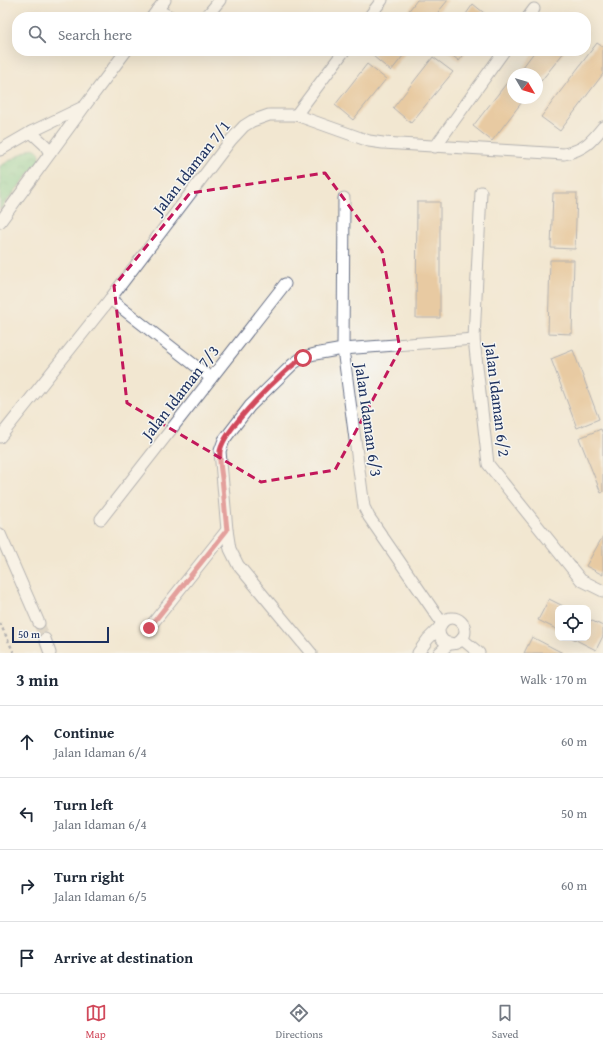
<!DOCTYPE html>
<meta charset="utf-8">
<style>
body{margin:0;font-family:"Gentium Book Plus",serif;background:#f6f6f7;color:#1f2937}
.controls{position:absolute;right:12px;bottom:12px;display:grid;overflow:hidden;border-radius:8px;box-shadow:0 4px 16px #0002}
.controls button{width:36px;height:36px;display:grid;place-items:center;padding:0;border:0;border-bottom:1px solid #e0e1e3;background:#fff;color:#1f2937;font:20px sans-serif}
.compass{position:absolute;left:507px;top:68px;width:36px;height:36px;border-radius:50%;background:#fff;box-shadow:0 4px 16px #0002;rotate:128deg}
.scale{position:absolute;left:12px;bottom:10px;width:97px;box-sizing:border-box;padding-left:4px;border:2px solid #1b2f5e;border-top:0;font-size:11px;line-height:14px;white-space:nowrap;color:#1b2f5e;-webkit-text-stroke:3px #f6f6f2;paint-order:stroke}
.stop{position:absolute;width:12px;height:12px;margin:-9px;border:3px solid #d1495b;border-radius:50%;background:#fff}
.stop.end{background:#d1495b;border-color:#fff;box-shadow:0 1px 4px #0008}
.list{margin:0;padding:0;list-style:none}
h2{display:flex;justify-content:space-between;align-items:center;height:52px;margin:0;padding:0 16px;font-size:17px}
h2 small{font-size:13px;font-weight:400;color:#747a83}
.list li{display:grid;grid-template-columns:26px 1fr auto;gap:12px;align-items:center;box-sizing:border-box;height:72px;padding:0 16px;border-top:1px solid #e0e1e3}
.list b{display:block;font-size:15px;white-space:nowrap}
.list p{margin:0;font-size:13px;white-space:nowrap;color:#747a83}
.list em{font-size:13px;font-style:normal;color:#747a83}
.icon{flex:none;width:22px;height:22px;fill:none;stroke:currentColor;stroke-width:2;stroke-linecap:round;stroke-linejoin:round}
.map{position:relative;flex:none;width:603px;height:653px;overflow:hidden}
.search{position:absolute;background:#fff;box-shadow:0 4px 16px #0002;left:12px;right:12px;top:12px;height:44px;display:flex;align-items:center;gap:10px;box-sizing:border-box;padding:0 14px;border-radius:16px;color:#747a83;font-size:15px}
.sheet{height:340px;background:#fff}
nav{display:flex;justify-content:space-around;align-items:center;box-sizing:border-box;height:56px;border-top:1px solid #e0e1e3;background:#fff;font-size:11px;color:#747a83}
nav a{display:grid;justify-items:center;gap:2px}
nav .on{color:#d1495b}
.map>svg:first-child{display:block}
.park{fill:url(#park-crowns);stroke:#4c8078}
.building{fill:#dca768}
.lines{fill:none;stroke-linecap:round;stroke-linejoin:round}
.street-tunnel{stroke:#c7c2ba;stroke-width:11;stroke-dasharray:11 5.5;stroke-linecap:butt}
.street-casing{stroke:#666f86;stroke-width:13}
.path{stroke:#666f86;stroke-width:2.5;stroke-dasharray:3 3;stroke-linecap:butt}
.street{stroke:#fff;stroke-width:11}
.route{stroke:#d1495b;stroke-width:5}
.marked{fill:none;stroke:#c2185b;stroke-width:3;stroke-dasharray:8 5;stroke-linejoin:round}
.labels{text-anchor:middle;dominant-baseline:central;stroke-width:3;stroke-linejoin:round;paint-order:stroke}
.street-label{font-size:16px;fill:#1b2f5e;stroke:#f6f6f2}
</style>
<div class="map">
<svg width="603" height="653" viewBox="0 0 603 653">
<defs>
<pattern id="park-crowns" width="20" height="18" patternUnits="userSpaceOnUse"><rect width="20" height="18" fill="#7cd093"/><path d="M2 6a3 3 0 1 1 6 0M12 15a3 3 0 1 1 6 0" fill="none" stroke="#65a97b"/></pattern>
</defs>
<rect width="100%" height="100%" fill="#f6f6f2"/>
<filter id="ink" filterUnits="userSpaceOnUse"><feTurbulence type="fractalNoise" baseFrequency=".025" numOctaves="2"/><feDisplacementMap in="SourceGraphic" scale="8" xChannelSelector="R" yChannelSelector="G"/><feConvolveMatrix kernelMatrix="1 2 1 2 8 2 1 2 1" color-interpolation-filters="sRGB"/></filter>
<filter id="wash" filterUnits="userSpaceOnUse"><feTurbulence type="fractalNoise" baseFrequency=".012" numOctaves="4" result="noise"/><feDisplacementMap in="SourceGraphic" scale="16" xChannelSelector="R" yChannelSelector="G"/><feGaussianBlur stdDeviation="0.9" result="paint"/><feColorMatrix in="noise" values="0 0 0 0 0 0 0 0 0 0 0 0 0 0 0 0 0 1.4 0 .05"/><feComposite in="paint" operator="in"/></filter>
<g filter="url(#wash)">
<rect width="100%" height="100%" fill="#f2e7d1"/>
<path class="park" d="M32 148C39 149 41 154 40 160L0 210V166Z"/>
<g id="blocks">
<g class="building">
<path d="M417 0H448L434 17H404Z"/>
<path d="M473 4 489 17H464Z"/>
<path d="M597 43 603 47V74L560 131 541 117Z"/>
<path d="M376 51H407L391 71 373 56Z"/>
<path d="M447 51H467L459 61Z"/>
<path d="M535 51H565L541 81 537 78V74H532L523 67Z"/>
<path d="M433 57 453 72 411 123 393 108Z"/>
<path d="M367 64 386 79 353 120 335 105Z"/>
<path d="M513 75V98H525L492 141 473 126Z"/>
<path d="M553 193H577L575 249 551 248Z"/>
<path d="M417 202H440V318H416Z"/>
<path d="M550 260H574L572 334 548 333Z"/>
<path d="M573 350 599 419 577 428 551 359Z"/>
<path d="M601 429 603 434V492L601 493 579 438Z"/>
<path d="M603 536V575L586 566Z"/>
<path d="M549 599 567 608H558V630L538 620Z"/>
<path d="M588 619 603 626V636L596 650 572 638H588Z"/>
<path d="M532 637 555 649 563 653H524Z"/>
</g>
</g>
</g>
<g filter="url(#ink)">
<use href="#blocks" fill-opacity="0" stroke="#666f86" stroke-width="1"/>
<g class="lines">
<path class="street-tunnel" d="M39 623 45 639"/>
<g class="street-casing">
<g id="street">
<path d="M157 10 171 17"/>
<path d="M152 17 165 0"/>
<path d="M206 17 220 0"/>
<path d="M369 17 382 0"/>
<path d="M528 17 534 9"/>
<path d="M296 115 344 51"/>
<path d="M31 132 45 145 50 153"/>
<path d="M435 147 504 51"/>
<path d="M0 150 31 132 83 107"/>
<path d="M481 192 474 339 488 464 581 580 603 591"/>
<path d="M344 198 343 349 364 507 369 517 442 623"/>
<path d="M0 222 84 107 126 51"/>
<path d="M110 299 211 378"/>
<path d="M0 437 110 299 231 140 244 126 252 121 269 115H296L369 141 383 143 564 154C584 150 591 142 603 127"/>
<path d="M101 519 285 284"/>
<path d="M0 534 39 623"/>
<circle cx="452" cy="631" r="13"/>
<path d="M149 628 227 530"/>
<path d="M45 639 50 653"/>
<path d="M462 639 479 653"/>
<path d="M311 653 238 565 230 549 227 530 220 451 224 440 250 406 293 364 303 357 315 354 343 349 474 339"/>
<path d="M418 653 428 639 440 627"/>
<path d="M439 653 450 643"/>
</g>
</g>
<path class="path" d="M0 623 14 653"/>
<use href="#street" class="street"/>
</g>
</g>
<g class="lines" filter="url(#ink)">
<path class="route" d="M149 628 227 530C225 513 224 496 222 478 221 470 219 460 220 451 224 429 284 369 303 358"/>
</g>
<path d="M0 0H603V653H0ZM325 173 382 251 400 349 335 470 261 482 127 403 114 286 190 193Z" fill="#f2e7d1" fill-opacity=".55" fill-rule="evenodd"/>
<path class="marked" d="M325 173 382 251 400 349 335 470 261 482 127 403 114 286 190 193Z"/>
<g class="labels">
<g class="street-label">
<text transform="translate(191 167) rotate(-52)">Jalan Idaman 7/1</text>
<text transform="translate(180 392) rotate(-52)">Jalan Idaman 7/3</text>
<text transform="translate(498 400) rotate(83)">Jalan Idaman 6/2</text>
<text transform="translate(369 420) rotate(82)">Jalan Idaman 6/3</text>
</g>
</g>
</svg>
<div class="controls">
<button><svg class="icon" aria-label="locate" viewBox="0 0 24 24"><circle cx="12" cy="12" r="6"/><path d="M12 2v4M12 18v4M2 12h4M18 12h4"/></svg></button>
</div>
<svg class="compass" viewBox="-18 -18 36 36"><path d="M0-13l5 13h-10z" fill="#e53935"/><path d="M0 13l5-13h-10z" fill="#747a83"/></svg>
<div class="scale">50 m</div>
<div class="stop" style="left:303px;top:358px"></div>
<div class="stop end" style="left:149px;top:628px"></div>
<div class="search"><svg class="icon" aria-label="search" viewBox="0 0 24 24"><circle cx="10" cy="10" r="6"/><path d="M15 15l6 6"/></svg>Search here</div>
</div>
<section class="sheet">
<h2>3 min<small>Walk · 170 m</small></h2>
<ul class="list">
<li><svg class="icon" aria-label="ahead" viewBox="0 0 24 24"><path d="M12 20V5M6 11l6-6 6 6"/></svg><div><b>Continue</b><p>Jalan Idaman 6/4</p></div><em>60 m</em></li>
<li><svg class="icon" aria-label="left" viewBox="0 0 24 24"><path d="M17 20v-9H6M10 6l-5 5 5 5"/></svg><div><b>Turn left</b><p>Jalan Idaman 6/4</p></div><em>50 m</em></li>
<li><svg class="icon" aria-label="right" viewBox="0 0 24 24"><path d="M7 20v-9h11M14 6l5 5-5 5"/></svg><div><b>Turn right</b><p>Jalan Idaman 6/5</p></div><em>60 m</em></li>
<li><svg class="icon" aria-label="arrive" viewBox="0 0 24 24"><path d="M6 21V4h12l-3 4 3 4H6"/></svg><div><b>Arrive at destination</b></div></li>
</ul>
</section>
<nav>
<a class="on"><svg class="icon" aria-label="map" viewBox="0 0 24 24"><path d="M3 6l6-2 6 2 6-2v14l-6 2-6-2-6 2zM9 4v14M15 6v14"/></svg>Map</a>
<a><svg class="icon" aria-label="directions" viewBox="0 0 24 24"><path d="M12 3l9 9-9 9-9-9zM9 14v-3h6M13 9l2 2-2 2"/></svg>Directions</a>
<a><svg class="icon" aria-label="saved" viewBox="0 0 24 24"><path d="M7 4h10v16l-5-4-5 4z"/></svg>Saved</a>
</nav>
